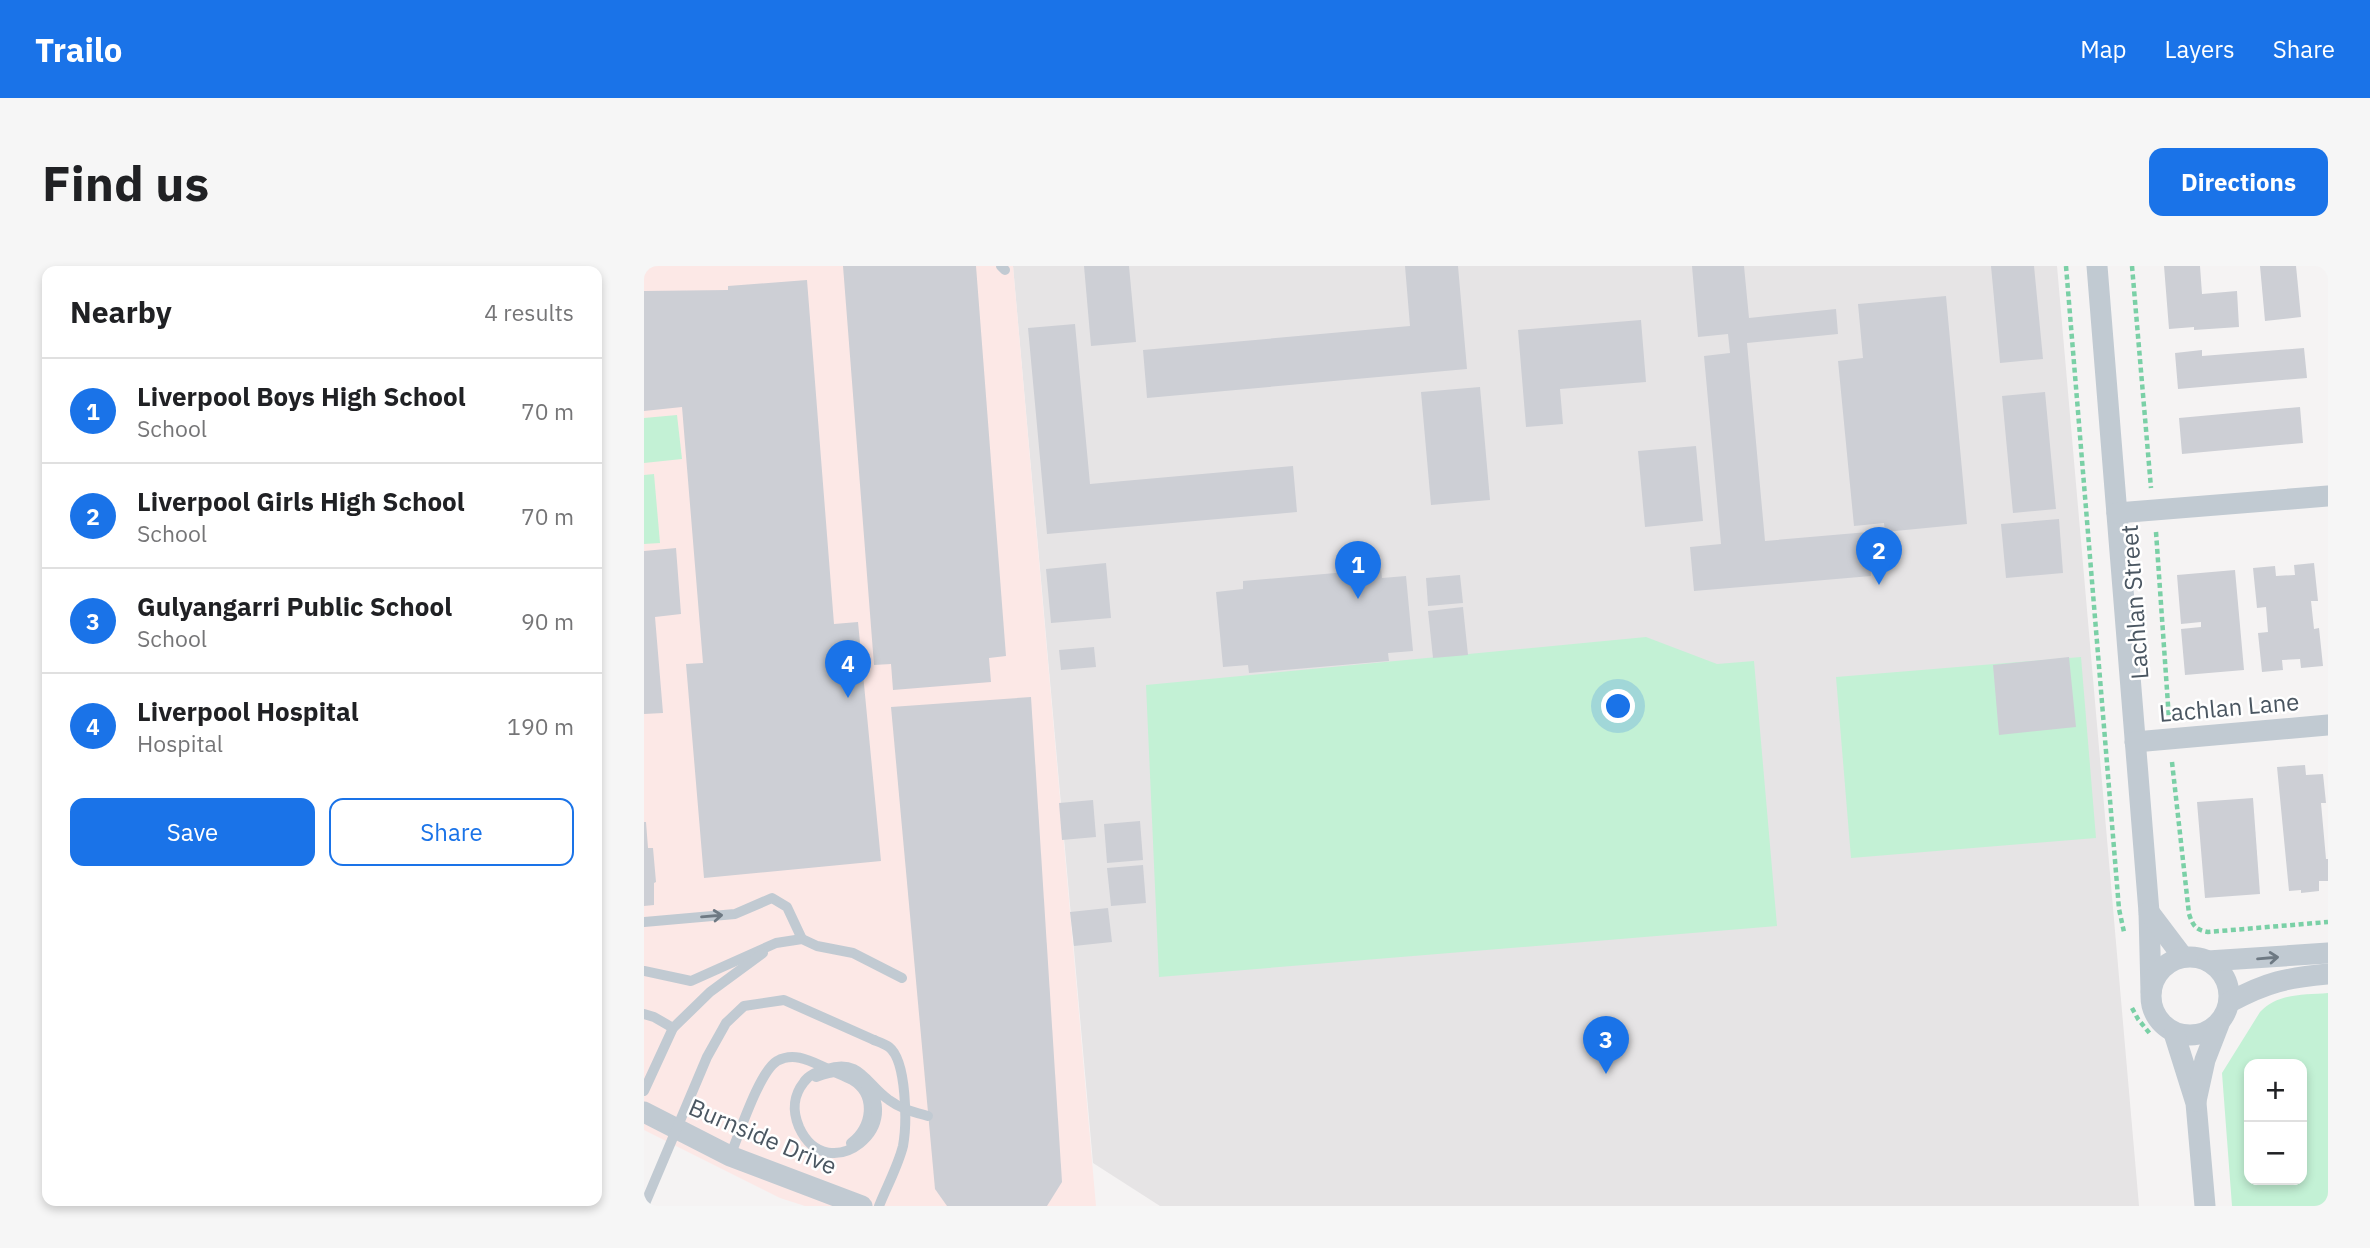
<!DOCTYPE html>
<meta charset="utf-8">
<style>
body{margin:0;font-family:"IBM Plex Sans",sans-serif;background:#f6f6f6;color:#202124}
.controls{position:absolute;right:21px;bottom:21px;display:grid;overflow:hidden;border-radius:14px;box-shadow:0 4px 10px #0003}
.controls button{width:63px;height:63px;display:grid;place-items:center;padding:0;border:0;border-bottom:2px solid #e0e0e0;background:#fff;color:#202124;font:35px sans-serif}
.you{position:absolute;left:975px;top:441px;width:24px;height:24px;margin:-18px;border:5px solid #fff;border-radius:50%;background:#1a73e8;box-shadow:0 0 0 10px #1a73e833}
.badge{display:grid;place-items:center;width:46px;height:46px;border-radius:50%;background:#1a73e8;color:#fff;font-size:23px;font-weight:700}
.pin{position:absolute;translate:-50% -58px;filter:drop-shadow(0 2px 4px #0008)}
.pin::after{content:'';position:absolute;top:37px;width:24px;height:21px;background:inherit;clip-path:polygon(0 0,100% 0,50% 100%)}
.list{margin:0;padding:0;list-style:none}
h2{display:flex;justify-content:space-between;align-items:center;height:91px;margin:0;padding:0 28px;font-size:30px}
h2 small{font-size:23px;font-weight:400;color:#757577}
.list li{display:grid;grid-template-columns:46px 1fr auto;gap:21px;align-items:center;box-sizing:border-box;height:105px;padding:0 28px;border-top:2px solid #e0e0e0}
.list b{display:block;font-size:26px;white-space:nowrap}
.list p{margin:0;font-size:23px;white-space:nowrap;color:#757577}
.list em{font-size:23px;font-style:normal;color:#757577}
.actions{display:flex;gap:14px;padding:21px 28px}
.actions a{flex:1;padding:16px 0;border:2px solid #1a73e8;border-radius:14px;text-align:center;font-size:24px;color:#1a73e8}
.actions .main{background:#1a73e8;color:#fff}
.map{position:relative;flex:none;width:1684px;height:940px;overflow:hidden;border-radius:14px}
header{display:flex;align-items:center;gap:42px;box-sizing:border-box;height:98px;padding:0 35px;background:#1a73e8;color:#fff}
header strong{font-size:33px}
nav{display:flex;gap:38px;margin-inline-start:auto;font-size:24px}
.intro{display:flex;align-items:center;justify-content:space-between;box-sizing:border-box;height:168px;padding:0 42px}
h1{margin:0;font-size:49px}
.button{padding:18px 32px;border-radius:14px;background:#1a73e8;color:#fff;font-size:24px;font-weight:700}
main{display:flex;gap:42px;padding:0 42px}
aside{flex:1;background:#fff;border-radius:14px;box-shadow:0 4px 10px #0003}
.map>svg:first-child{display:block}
.education{fill:#e6e4e5}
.medical{fill:#fce8e6}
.green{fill:#c3f1d5;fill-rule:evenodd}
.building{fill:#cdcfd5}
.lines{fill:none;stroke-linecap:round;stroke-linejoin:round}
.path{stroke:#7ad0a6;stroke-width:4.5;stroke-dasharray:5 3.5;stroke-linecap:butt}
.lane{stroke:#c1cad2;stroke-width:10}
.street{stroke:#c1cad2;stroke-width:21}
.lane-bridge{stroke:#c1cad2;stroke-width:10}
.oneway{stroke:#6e7983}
.labels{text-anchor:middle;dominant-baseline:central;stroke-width:5;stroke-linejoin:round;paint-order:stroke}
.street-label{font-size:24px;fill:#4a5661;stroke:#fff}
</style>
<header>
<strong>Trailo</strong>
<nav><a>Map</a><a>Layers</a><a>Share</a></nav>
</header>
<div class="intro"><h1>Find us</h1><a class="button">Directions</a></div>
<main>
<aside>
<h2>Nearby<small>4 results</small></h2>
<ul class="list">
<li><span class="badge">1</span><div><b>Liverpool Boys High School</b><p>School</p></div><em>70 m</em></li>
<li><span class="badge">2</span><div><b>Liverpool Girls High School</b><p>School</p></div><em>70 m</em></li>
<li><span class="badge">3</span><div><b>Gulyangarri Public School</b><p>School</p></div><em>90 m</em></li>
<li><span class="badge">4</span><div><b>Liverpool Hospital</b><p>Hospital</p></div><em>190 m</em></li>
</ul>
<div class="actions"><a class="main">Save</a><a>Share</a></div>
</aside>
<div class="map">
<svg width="1684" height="940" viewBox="0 0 1684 940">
<rect width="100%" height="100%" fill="#f5f3f3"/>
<path class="education" d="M369 0H1413L1495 940H516L449 897Z"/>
<path class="medical" d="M0 0H369L452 940H161L136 932 0 864Z"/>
<g class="green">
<path d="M33 149 38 193 0 197V152Z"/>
<path d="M10 208 16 277 0 278V209Z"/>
<path d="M1002 371 1073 398 1110 395 1133 660 515 711 502 419Z"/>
<path d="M1437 391 1452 572 1207 592 1192 411Z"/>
<path d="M1684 727V940H1588L1578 807 1616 746C1634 727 1659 729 1684 727ZM1605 798H1658V914H1605Z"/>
</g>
<g class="building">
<path d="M199 0H332L362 390 345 392 347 416 249 424 247 398 230 399Z"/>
<path d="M440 0H485L492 76 447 80Z"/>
<path d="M761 0H814L823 103 503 132 499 84 766 60Z"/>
<path d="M1048 0H1100L1105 52 1192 43 1194 68 1103 77 1121 275 1224 266 1227 310 1050 325 1046 281 1077 278 1060 90 1086 87 1084 68 1054 71Z"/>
<path d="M1347 0H1390L1399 93 1356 97Z"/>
<path d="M1520 0H1556L1558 28 1593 25 1595 61 1550 64V61L1525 63Z"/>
<path d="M1616 0H1652L1657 51 1621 55Z"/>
<path d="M163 14 190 358 214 356 237 595 60 612 42 398 59 397 38 141 0 145V25L84 24V20Z"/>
<path d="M1302 30 1323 258 1241 266 1240 257 1210 260 1194 95 1219 92 1214 38Z"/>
<path d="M997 54 1002 116 916 123 919 158 882 161 874 64Z"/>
<path d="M431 58 446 218 649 200 653 246 403 268 384 62Z"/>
<path d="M1660 82 1663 112 1534 123 1531 87 1558 84V90Z"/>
<path d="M836 121 846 234 787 239 777 126Z"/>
<path d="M1401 126 1412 243 1369 247 1358 130Z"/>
<path d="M1656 141 1659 177 1538 188 1535 152Z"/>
<path d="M1052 180 1059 255 1001 261 994 185Z"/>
<path d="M1415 253 1419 307 1362 312 1357 258Z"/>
<path d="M32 282 37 348 11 351 19 447 0 448V285Z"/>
<path d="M462 297 467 352 407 357 402 303Z"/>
<path d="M1670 297 1674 335H1667L1670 363 1675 362 1679 400 1657 402 1656 393 1638 394 1639 404 1618 406 1614 367 1624 366 1622 341 1613 342 1609 302 1631 300 1632 310 1651 309 1650 299Z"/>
<path d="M737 303 738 312 762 310 769 385 744 387 745 395 605 407 604 399 579 401 572 326 599 323V315Z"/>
<path d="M1591 304 1600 404 1541 409 1537 363 1557 361V356L1537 358 1533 309Z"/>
<path d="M816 309 819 337 784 340 782 312Z"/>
<path d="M819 341 824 389 789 392 784 345Z"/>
<path d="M450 381 452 401 417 404 415 384Z"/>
<path d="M1425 391 1432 461 1355 469 1349 399Z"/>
<path d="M387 431 418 916 403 940H303L291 923 247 441Z"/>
<path d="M1661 499 1662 509 1679 508 1682 537H1677L1682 593H1684V615H1675V625L1657 627V624L1645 625 1633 501Z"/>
<path d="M1609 532 1616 628 1561 632 1553 536Z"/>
<path d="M449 534 452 571 418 574 415 537Z"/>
<path d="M496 555 499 594 463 597 460 558Z"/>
<path d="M0 556H2L4 582H9L12 616 10 617V639L0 640Z"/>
<path d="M499 599 502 637 467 640 463 602Z"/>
<path d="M464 642 468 676 430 680 426 646Z"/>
</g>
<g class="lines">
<g class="path">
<path d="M1422 0 1475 643 1480 666"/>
<path d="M1488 0 1507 222"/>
<path d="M1512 266 1525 453"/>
<path d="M1528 496 1545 648C1549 660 1552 664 1564 666L1684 656"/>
<path d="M1488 742 1494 753 1507 769"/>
</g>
<g class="lane">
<path d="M357 0 361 4"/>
<path d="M0 656 91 648 128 632 143 641 158 673"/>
<path d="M0 705 47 715 132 677 158 673 173 680 209 687 258 712"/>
<path d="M0 748 10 751 29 762"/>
<path d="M230 774C235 776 241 778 245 781 263 795 263 858 259 880 254 900 243 920 235 940"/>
<path d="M0 825 29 762 66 726 119 687"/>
<path d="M86 890C95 869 115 806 133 795 151 785 168 796 184 803 192 807 201 810 208 814 233 829 228 862 207 877"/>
</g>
<g class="street">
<path d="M1453 0 1505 646 1507 726"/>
<path d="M1473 247 1684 230"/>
<path d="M1491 476 1684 459"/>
<path d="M1505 646 1539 691"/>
<circle cx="1546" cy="730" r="39"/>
<path d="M1564 695 1684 687"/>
<path d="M1586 736C1623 716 1642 712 1684 708"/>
<path d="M1530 767 1552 837 1561 940"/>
<path d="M1552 835 1561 794 1575 758"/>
<path d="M0 846 86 890 218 940"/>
</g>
<g class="lane-bridge">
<path d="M172 811C188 805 203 802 217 814 268 856 184 925 155 861 148 844 149 830 160 816 165 808 174 806 183 803 216 792 222 818 245 834 257 843 270 846 284 850"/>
<path d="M0 940 63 791 82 757 100 740 140 734 230 774"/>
</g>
</g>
<defs><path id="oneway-shaft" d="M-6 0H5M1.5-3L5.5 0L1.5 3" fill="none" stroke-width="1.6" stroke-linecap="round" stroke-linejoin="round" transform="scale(1.75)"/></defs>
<g class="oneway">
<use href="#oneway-shaft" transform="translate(68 650) rotate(-5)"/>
<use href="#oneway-shaft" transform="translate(1624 692) rotate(-5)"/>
</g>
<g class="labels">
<g class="street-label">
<text transform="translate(1490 336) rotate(-94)">Lachlan Street</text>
<text transform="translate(1585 441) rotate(-5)">Lachlan Lane</text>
<text transform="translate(119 870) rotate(23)">Burnside Drive</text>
</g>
</g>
</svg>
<div class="controls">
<button>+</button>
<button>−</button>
</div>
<div class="you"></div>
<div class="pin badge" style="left:714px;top:333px">1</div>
<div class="pin badge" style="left:1235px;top:319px">2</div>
<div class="pin badge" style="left:962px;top:808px">3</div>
<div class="pin badge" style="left:204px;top:432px">4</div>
</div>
</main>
